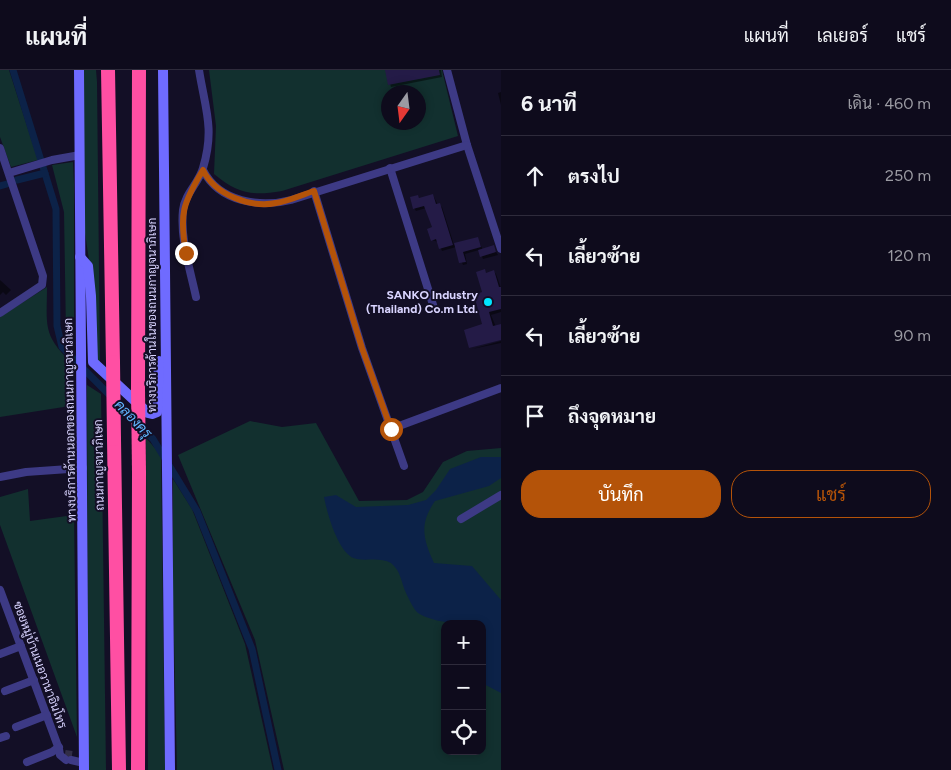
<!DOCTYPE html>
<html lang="th">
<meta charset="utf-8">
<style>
body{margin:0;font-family:Figtree,Sarabun,sans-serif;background:#171425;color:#f1f3f6}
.controls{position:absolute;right:15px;bottom:15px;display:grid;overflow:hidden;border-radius:10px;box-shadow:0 2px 8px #0003}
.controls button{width:45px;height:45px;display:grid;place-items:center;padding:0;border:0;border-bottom:1px solid #2e2b3b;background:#0e0b1c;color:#f1f3f6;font:25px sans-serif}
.compass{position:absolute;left:381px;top:15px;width:45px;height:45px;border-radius:50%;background:#0e0b1c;box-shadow:0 2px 8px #0003;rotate:194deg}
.stop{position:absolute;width:15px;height:15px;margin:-11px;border:4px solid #b45309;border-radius:50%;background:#fff}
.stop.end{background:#b45309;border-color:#fff;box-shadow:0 1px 5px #0008}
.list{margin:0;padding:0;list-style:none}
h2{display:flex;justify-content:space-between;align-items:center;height:65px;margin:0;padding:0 20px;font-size:21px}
h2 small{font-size:16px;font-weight:400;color:#9b9ba3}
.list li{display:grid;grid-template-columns:32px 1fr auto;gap:15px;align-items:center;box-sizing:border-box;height:80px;padding:0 20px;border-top:1px solid #2e2b3b}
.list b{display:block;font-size:19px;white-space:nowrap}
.list em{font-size:16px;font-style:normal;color:#9b9ba3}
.actions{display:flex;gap:10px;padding:15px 20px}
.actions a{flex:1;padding:11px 0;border:1px solid #b45309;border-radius:20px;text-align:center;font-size:18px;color:#b45309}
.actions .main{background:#b45309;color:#fff}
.icon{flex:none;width:28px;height:28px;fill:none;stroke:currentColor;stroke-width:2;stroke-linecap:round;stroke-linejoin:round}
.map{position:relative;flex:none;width:501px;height:700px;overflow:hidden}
header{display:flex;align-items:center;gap:30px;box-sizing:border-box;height:70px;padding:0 25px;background:#0e0b1c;border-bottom:1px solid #2e2b3b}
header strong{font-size:24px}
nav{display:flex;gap:28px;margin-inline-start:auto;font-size:18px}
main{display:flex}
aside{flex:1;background:#0e0b1c}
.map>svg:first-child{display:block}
.green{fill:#12302f;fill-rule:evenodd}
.water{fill:#0c2248}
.shadow{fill:#0007}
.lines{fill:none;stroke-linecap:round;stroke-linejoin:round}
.canal{stroke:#0c2248;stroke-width:7}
.building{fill:#241b47}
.minor-tunnel{stroke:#312d47;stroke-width:8;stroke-dasharray:8 4;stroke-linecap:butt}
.minor{stroke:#3d3a85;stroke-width:8}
.secondary{stroke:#6f6bff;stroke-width:10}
.motorway{stroke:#ff4fa3;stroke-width:14}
.motorway-bridge{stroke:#ff4fa3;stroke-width:14}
.route{stroke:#b45309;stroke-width:6}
.poi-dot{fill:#00e5ff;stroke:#130f26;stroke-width:2}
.labels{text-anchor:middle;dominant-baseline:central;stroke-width:4;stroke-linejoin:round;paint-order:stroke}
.poi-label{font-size:12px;font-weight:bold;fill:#d9d4ff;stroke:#130f26;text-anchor:end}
.street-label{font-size:12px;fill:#d9d4ff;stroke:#130f26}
.water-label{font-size:14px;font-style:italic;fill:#62b6ff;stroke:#130f26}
</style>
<header>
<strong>แผนที่</strong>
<nav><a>แผนที่</a><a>เลเยอร์</a><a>แชร์</a></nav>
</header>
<main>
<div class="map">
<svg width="501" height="700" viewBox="0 0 501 700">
<rect width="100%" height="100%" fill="#130f26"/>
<g class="green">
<path d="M0 0H9L38 90 11 97 0 67Z"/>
<path d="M83 0H96L97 12 100 294 96 292 90 197 85 163Z"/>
<path d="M209 0H442L458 66 282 121C252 126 238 124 214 104L216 56ZM388 22H418V52H388Z"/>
<path d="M73 92 74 114V276L69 273 66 264 64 142 52 95Z"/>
<path d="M47 217C47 254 42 265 71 292L70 336 0 347V247Z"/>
<path d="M87 315 101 324 106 700H88Z"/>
<path d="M250 351 282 357 316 353 359 431 407 430 423 422 443 392 467 381 501 378V700H284L255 570 178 385ZM445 554H482V681H445Z"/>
<path d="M146 368 161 385 165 700H148Z"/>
<path d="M173 409 192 439 245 574 273 700H177L173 527Z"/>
<path d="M28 419 30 451 74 445 77 667 0 455V427Z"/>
</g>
<path class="water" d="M481 387H501V408L489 416 435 431C419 454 423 469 434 493L472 496 501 530V623L482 613V554C463 554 436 554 418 543 414 540 409 529 406 523 401 512 401 501 391 493 381 487 367 491 357 489 339 487 327 443 324 427L336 425 356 437 408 435 426 430 436 420 450 399Z"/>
<g class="shadow">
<path d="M386 0H441L442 7 391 17Z"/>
<path d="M501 22V35L498 23Z"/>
<path d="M433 125 438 135 442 137 454 175 477 168 483 180 493 177 498 185 483 189 479 180 465 184 467 194 463 195 456 177 442 181 438 172 432 170 433 158 426 138 416 141 414 138 418 126 420 129Z"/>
<path d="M484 201 487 204 494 202 496 204 501 218V242L491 245 501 269 483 255Z"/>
<path d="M0 210 11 220 6 225 3 222 0 225Z"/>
<path d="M501 271V273L472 279Z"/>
</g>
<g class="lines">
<g class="canal">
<path d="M13 0 56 139 57 256 62 277 153 369 197 441 252 579 278 700"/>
<path d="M17 110 45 103"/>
<path d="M0 116 7 114"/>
</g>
</g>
<g class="building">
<path d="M385 0H439L440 5 388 15Z"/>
<path d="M433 124 436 134 440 133 453 175 439 179 436 169 431 171 427 159 432 157 424 136 413 139 410 127 418 125 419 128Z"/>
<path d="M478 167 481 177 463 182 466 192 459 193 454 173Z"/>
<path d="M494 175 496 182 480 187 478 180Z"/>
<path d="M485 199 486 203 494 200 499 217H501V239L489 242 493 256 501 254V270L469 278 464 260 482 254 474 225 482 222 476 202Z"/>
</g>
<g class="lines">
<path class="minor-tunnel" d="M65 684 72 685"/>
<g class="minor">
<path d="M447 0 467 75 501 179"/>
<path d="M0 78 43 206 42 215 0 243"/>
<path d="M390 98 434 238"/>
<path d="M203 100C219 132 260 138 291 130L467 75"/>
<path d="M9 103 52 90 80 85"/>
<path d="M314 121 362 278 404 396"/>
<path d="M196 227C190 199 180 169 183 140 185 123 199 113 203 98 215 59 205 38 199 0"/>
<path d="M391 359 501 318"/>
<path d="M0 407 26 402 83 398"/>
<path d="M461 449 501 425"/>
<path d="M0 520 59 679 60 685 66 690"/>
<path d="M0 584 21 576"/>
<path d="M5 621 34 610"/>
<path d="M16 657 47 645"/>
<path d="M0 668 6 666"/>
<path d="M71 690 84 693"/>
<path d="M27 692 52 682 59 677"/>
</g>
<g class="secondary">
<path d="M79 0 84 700"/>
<path d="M163 0 170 700"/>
<path d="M80 187 88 196 91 226 93 292 148 343 152 344 157 342 159 291"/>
</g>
<g class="motorway">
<path d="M108 0 113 292"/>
<path d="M138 319 139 0"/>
<path d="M114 369 119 700"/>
<path d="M138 700 139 403"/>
</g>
<g class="motorway-bridge">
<path d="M113 292 114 369"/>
<path d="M138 319 139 403"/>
</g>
</g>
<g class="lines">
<path class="route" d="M186 183C179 144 183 133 203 100 215 125 250 138 276 133 289 131 301 125 314 121L362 278 391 359"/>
</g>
<circle class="poi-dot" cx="488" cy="232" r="5"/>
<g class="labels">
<g class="poi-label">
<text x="478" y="225">SANKO Industry<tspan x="478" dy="14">(Thailand) Co.m Ltd.</tspan></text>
</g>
<g class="street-label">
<text transform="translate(152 245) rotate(-90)">ทางบริการด้านในของถนนกาญจนาภิเษก</text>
<text transform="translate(70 350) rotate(-91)">ทางบริการด้านนอกของถนนกาญจนาภิเษก</text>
<text transform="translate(99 395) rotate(-91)">ถนนกาญจนาภิเษก</text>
<text transform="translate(40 595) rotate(70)">ซอยหมู่บ้านเนอวานาอินโทร</text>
</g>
<g class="water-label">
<text transform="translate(133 349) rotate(46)">คลองครุ</text>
</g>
</g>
</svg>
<div class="controls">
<button>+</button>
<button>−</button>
<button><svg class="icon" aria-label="locate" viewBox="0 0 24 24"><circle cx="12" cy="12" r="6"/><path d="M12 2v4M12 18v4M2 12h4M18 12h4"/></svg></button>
</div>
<svg class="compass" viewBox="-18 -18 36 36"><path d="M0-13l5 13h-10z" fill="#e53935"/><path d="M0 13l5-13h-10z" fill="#9b9ba3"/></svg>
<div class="stop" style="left:391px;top:359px"></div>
<div class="stop end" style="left:186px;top:183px"></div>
</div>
<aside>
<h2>6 นาที<small>เดิน · 460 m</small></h2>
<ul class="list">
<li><svg class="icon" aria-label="ahead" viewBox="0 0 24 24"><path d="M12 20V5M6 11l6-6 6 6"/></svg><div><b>ตรงไป</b></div><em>250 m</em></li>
<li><svg class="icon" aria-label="left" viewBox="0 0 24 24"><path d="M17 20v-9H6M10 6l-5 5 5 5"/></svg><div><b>เลี้ยวซ้าย</b></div><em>120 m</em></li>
<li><svg class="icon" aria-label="left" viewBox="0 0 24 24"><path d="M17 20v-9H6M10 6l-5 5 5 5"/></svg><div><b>เลี้ยวซ้าย</b></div><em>90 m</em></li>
<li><svg class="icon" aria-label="arrive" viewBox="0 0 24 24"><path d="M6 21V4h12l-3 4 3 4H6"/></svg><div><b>ถึงจุดหมาย</b></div></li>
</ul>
<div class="actions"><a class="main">บันทึก</a><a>แชร์</a></div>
</aside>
</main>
